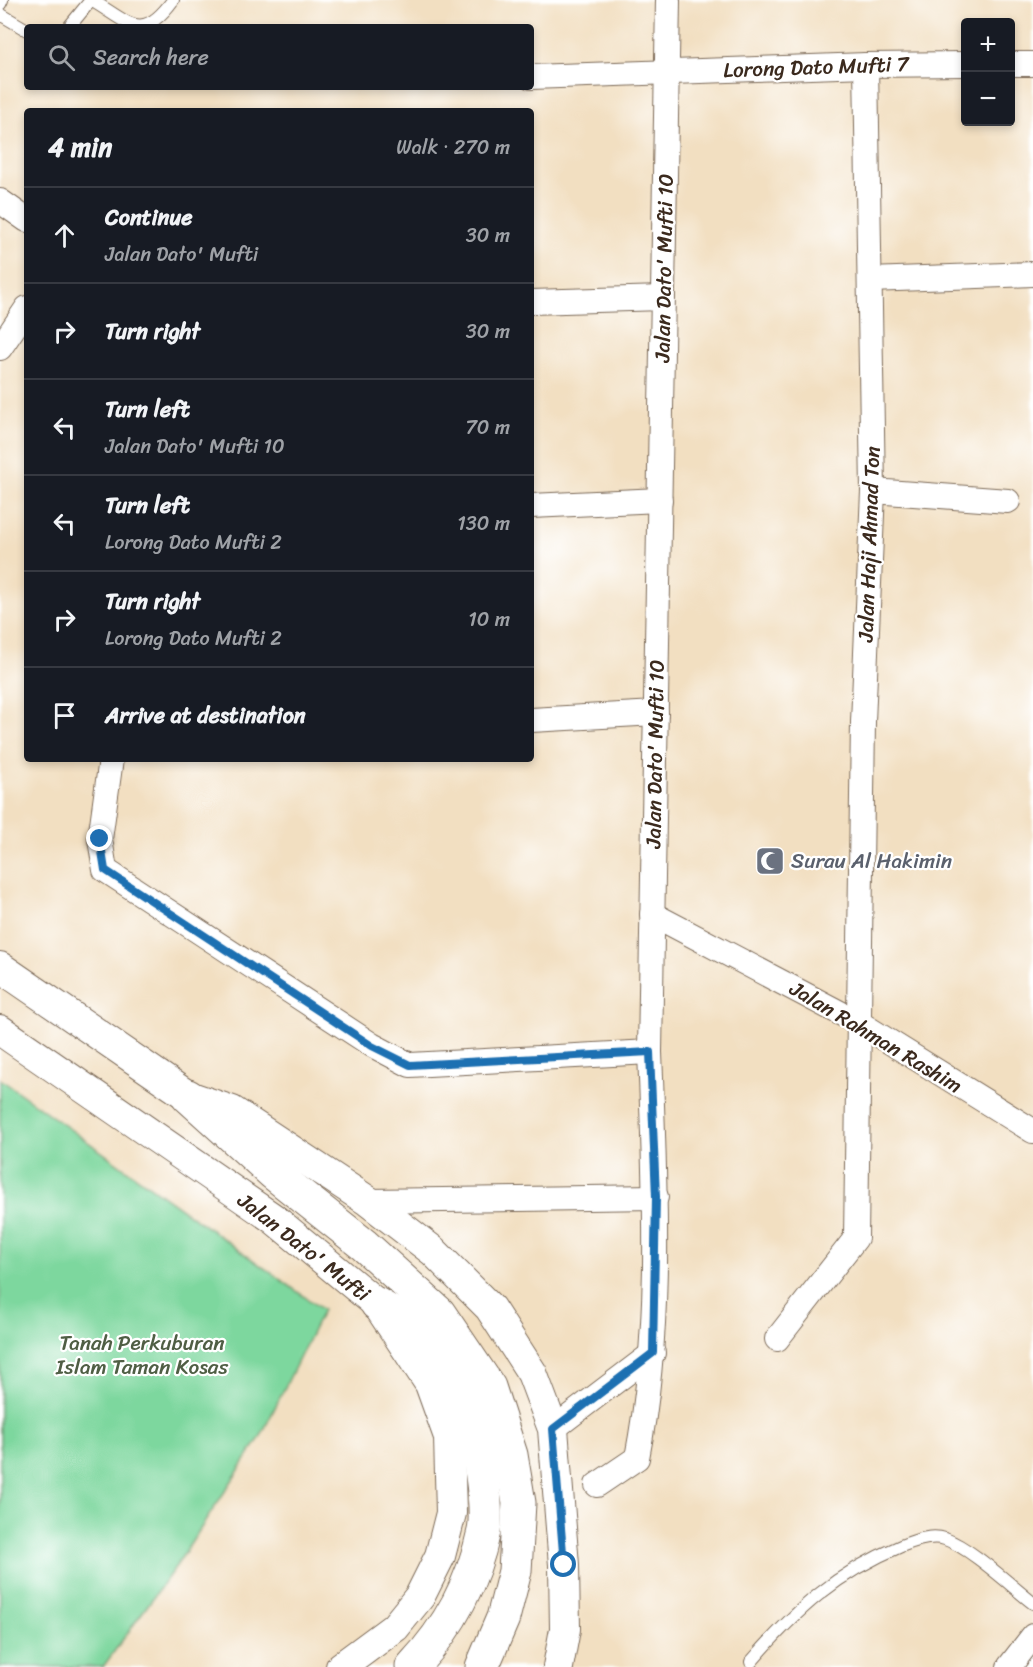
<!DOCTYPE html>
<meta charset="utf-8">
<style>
body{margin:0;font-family:Sriracha,sans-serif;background:#20242c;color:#f1f3f6}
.controls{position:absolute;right:18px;top:18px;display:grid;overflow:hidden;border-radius:6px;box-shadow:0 3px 9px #0003}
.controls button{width:54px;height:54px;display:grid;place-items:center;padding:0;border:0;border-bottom:2px solid #363941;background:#171b24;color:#f1f3f6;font:30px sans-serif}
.stop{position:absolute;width:18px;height:18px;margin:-14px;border:4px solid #1f6fb2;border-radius:50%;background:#fff}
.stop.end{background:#1f6fb2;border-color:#fff;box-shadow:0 2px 6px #0008}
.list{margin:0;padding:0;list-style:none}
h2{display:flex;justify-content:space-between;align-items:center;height:78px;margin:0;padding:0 24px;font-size:26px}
h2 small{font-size:20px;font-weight:400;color:#9ea1a6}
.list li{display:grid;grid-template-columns:39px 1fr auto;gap:18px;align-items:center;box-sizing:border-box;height:96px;padding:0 24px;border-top:2px solid #363941}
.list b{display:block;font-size:22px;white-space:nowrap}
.list p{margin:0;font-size:20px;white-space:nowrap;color:#9ea1a6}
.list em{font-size:20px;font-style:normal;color:#9ea1a6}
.icon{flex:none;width:33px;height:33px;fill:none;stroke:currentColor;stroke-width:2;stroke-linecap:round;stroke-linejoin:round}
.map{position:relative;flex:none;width:1033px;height:1667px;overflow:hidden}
.search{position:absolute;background:#171b24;box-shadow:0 3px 9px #0003;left:24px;top:24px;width:510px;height:66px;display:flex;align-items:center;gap:15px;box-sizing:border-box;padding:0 21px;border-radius:6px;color:#9ea1a6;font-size:22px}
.panel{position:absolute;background:#171b24;box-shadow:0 3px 9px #0003;left:24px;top:108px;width:510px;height:654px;border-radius:6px}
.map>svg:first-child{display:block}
.green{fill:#7dd79e;stroke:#5c805e;stroke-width:1.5}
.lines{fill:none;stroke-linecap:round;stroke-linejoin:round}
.service-casing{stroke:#7b6957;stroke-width:14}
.minor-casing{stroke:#7b6957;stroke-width:26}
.tertiary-casing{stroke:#7b6957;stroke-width:32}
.motorway-casing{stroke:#7b6957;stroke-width:35}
.service{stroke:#fff;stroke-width:12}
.minor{stroke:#fff;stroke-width:24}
.tertiary{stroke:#fff;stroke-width:30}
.motorway{stroke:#fff;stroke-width:33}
.route{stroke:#1f6fb2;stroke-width:8}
.labels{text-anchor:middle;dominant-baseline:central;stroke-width:4.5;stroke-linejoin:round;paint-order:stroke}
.street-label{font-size:21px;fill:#3b2a1e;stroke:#fff}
.worship-label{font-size:21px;fill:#5b616d;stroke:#fff;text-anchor:start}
.park-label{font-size:21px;fill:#4f5e44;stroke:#fff}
</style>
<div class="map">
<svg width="1033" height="1667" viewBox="0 0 1033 1667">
<rect width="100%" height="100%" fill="#fff"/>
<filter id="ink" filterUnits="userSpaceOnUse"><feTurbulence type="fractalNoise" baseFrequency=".0167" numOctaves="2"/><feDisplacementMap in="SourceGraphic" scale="12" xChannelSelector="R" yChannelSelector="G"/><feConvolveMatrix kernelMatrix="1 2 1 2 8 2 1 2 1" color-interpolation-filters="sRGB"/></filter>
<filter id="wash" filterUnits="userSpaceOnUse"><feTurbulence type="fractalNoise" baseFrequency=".008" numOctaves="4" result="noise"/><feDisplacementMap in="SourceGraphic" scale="24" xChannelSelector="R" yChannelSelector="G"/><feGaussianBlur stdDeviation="1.35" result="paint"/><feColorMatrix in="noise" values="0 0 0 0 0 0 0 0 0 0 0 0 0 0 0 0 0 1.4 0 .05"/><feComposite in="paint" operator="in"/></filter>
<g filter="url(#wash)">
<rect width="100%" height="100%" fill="#f2dfc1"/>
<path class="green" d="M0 1079 323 1310 260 1438 176 1566 103 1667H0Z"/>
</g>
<g filter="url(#ink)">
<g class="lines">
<g class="service-casing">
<g id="service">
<path d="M0 4 2 0"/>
<path d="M0 14 27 30"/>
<path d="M69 27 91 0C129 22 141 44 173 0"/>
<path d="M751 1662C796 1610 836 1573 901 1546 913 1541 931 1534 945 1539 971 1548 1010 1585 1033 1603"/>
</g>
</g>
<g class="minor-casing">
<g id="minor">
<path d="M1010 64H1033"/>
<path d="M531 77 866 65 966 64"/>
<path d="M0 201 27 220"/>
<path d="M870 280 1033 274"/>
<path d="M531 302 663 298"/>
<path d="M0 348 27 308"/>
<path d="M873 491 1008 501"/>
<path d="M531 506 660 500"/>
<path d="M531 720 656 713"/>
<path d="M111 759 100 839 105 870 372 1045 410 1065 650 1052"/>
<path d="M652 914 861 1024 1033 1131"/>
<path d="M368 1201 656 1197"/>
<path d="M777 1339 856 1238 863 722 873 491 866 65"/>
<path d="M553 1429 653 1353"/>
<path d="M597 1485 637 1458C663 1324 655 1187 650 1052L668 0"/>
<path d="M1009 1667 1033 1636"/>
</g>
</g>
<g class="tertiary-casing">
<g id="tertiary">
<path d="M0 967 188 1096 232 1111 368 1201 433 1251 490 1308 532 1373 553 1429 564 1565 565 1629 558 1667"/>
<path d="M0 1030 274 1219 377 1304 430 1384 449 1437 451 1513 440 1556 420 1596 395 1627 341 1667"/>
</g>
</g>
<g class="motorway-casing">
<g id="motorway">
<path d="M188 1096 273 1173 364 1245 439 1313 489 1387 511 1455 519 1503 515 1571 503 1618 482 1667"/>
<path d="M377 1304C410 1323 432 1343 453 1375 472 1405 490 1497 484 1531 473 1583 448 1629 412 1667"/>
</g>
</g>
<use href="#service" class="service"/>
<use href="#minor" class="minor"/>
<use href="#tertiary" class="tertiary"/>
<use href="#motorway" class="motorway"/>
</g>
</g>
<g class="lines" filter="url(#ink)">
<path class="route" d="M100 839 105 870 372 1046 410 1065 650 1052 656 1197 653 1353 553 1429 564 1565"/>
</g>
<defs>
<g id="mosque-square" transform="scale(1.5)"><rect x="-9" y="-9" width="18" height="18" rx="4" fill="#6b7280" stroke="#fff"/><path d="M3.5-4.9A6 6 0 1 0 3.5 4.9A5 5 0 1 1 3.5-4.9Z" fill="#fff"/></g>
</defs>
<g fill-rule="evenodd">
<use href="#mosque-square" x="770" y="861"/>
</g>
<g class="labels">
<g class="street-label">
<text transform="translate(816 67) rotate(-2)">Lorong Dato Mufti 7</text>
<text transform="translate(664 268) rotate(-89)">Jalan Dato' Mufti 10</text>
<text transform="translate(869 544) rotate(-88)">Jalan Haji Ahmad Ton</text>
<text transform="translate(655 754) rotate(-89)">Jalan Dato' Mufti 10</text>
<text transform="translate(876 1037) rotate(31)">Jalan Rahman Rashim</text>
<text transform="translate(304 1247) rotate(38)">Jalan Dato' Mufti</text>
</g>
<g class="worship-label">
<text x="791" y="861">Surau Al Hakimin</text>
</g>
<g class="park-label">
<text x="142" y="1343">Tanah Perkuburan<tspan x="142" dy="24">Islam Taman Kosas</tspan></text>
</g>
</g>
</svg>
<div class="controls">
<button>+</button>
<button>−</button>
</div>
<div class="stop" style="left:564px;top:1565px"></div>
<div class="stop end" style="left:100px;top:839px"></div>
<div class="search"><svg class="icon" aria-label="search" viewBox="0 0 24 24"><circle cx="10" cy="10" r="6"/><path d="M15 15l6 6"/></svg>Search here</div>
<section class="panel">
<h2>4 min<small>Walk · 270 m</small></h2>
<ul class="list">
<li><svg class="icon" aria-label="ahead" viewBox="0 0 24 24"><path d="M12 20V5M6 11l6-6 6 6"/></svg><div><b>Continue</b><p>Jalan Dato' Mufti</p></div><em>30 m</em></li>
<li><svg class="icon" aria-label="right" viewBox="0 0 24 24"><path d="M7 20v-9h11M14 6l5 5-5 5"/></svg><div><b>Turn right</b></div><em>30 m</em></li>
<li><svg class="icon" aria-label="left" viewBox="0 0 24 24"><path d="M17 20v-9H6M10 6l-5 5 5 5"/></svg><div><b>Turn left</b><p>Jalan Dato' Mufti 10</p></div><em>70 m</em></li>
<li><svg class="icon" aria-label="left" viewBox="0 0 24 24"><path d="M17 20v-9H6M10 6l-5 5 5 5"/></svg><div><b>Turn left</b><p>Lorong Dato Mufti 2</p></div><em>130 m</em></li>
<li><svg class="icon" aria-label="right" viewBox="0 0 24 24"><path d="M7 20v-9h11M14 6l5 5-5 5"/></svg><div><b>Turn right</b><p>Lorong Dato Mufti 2</p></div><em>10 m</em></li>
<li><svg class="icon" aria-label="arrive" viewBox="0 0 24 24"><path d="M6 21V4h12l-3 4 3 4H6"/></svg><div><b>Arrive at destination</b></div></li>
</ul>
</section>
</div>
